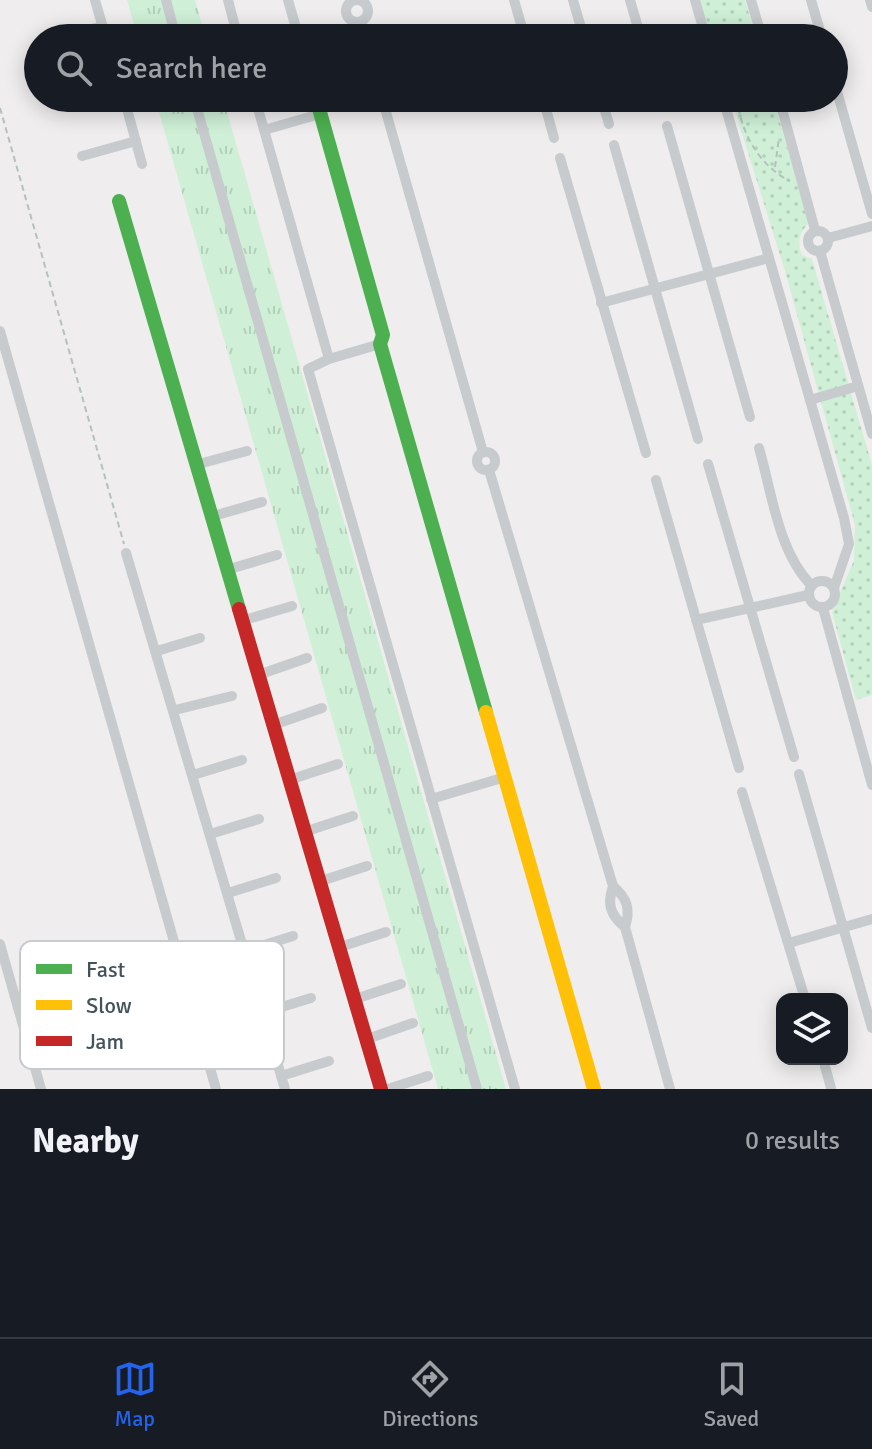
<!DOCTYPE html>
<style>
body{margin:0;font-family:Signika,sans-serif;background:#20242c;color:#f1f3f6}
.controls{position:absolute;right:24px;bottom:24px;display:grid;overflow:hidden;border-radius:16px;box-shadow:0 4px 20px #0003}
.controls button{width:72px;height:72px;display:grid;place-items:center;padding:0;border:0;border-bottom:2px solid #363941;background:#171b24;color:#f1f3f6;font:40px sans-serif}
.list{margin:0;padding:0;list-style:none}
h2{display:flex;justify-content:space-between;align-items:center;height:104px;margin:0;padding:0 32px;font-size:34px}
h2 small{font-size:26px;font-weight:400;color:#9ea1a6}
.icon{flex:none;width:44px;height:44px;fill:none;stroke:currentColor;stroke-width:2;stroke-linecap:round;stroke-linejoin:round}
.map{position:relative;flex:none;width:872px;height:1089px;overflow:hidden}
.search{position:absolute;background:#171b24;box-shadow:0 4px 20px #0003;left:24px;right:24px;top:24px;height:88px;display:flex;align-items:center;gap:20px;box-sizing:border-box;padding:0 28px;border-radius:44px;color:#9ea1a6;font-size:30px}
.sheet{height:248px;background:#171b24}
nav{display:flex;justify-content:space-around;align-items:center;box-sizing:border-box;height:112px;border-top:2px solid #363941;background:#171b24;font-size:22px;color:#9ea1a6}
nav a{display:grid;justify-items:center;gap:4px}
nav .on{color:#2563eb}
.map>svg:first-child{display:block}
.grass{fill:url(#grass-tufts)}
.park{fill:url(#park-dots)}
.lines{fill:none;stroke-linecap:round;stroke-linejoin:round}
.path{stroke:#b4c2bd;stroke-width:2;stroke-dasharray:6 4;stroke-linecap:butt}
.street{stroke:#c7cbcd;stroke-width:10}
.fast{stroke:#4caf50;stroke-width:14}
.slow{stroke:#ffc107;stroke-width:14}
.jam{stroke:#c62828;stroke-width:14}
.key{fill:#fff;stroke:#c7cbce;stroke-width:2}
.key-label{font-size:22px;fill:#43535c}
</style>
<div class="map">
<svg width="872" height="1089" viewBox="0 0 872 1089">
<defs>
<pattern id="grass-tufts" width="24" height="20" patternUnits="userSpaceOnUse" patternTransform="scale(2)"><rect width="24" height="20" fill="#cff0d7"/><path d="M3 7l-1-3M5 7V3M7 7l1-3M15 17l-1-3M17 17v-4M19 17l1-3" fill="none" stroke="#b3d0bb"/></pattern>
<pattern id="park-dots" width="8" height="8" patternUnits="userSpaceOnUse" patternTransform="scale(2)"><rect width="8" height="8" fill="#cff0d7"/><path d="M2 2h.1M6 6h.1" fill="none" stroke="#b3d0bb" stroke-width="1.8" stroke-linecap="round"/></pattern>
</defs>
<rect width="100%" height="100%" fill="#efeded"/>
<g class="grass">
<path d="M127 0H195L206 38H138Z"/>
<path d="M155 98H223L506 1089H438Z"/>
</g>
<g class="park">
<path d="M700 0H745L756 38H712Z"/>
<path d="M731 98H773L809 223C799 233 797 242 802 255L812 259 872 465V695L856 700 832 612 854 560 855 525 785 271Z"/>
</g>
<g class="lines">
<g class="path">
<path d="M737 98C740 131 759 166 790 181"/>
<path d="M0 108 124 544"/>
<path d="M775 167 779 138"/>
</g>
<g class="street">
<path d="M95 0 106 38"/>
<path d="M166 0 176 38"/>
<path d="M228 0 238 38"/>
<path d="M288 0 299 38"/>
<path d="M514 0 525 38"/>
<path d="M573 0 584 38"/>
<path d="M630 0 641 38"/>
<path d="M695 0 706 38"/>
<path d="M751 0 762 38"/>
<path d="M811 0 822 38"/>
<path d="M870 0 872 7"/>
<circle cx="357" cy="11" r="11"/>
<path d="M361 22 365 38"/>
<path d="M59 38 103 26"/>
<path d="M834 81 872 214"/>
<path d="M124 98 142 164"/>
<path d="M194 98 477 1089"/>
<path d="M255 98 329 359"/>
<path d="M382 98 483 452"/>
<path d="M543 98 554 138"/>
<path d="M601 98 609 124"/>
<path d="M658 98 661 107"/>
<path d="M723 98 844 518 849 544 834 588"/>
<path d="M779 98 815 230"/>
<path d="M67 100 75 98"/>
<path d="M667 126 750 417"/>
<path d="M264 130 320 114"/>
<path d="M614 145 698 439"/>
<path d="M82 156 136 141"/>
<path d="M560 158 646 453"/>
<circle cx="818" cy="241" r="10"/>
<path d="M828 238 872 226"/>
<path d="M820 251 872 434"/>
<path d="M601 303 769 258"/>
<path d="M0 331 216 1089"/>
<path d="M380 344 329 359 308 369 515 1089"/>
<path d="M810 400 858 386"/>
<path d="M759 448C772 493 778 551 811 585"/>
<circle cx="486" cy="461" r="9"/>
<path d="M708 464 794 757"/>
<path d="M195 465 247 451"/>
<path d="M489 470 613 886C607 904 610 915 625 927L670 1089"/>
<path d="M656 480 739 768"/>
<path d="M210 517 262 502"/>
<path d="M126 553 285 1089"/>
<path d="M226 570 277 555"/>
<circle cx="822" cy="594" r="13"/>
<path d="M823 608 872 785"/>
<path d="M696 620 808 595"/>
<path d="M241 621 292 606"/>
<path d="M157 651 200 638"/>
<path d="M261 674 307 658"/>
<path d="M175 710 232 696"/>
<path d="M276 724 322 708"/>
<path d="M799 774 872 1028"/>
<path d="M193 775 242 760"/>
<path d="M292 779 338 764"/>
<path d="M742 792 805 999"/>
<path d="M431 799 502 778"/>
<path d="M307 831 353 816"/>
<path d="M210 834 259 819"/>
<path d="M321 881 367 866"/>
<path d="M613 886C627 898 631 909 625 927"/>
<path d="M228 893 276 878"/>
<path d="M789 943 872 919"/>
<path d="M0 944 41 1089"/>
<path d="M340 947 386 932"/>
<path d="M245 951 293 936"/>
<path d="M355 999 401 984"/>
<path d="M262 1013 311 998"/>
<path d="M367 1039 413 1023"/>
<path d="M823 1059 831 1088"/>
<path d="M281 1076 329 1061"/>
<path d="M388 1089 428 1076"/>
</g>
<g class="fast">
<path d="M316 98 383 335 380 344 486 712"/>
<path d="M119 201 239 609"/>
</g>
<path class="slow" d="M486 712 594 1089"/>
<path class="jam" d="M239 609 381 1089"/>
</g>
<rect x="20" y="941" width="264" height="128" rx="12" class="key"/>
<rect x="36" y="964" width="36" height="10" fill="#4caf50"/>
<rect x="36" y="1000" width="36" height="10" fill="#ffc107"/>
<rect x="36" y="1036" width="36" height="10" fill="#c62828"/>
<g class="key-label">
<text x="86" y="977">Fast</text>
<text x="86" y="1013">Slow</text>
<text x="86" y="1049">Jam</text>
</g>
</svg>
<div class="controls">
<button><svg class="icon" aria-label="layers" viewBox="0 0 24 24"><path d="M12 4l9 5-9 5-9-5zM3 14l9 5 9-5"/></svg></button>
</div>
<div class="search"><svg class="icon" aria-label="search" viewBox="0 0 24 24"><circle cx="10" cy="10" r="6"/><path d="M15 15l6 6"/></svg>Search here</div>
</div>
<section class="sheet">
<h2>Nearby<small>0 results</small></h2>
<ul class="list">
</ul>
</section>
<nav>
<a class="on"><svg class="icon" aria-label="map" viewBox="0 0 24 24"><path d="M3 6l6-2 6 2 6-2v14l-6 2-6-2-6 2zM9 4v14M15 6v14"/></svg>Map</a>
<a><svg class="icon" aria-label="directions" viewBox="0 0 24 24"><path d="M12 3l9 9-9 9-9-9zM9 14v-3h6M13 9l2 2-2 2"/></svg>Directions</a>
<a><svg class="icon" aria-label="saved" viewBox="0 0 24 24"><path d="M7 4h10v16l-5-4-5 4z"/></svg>Saved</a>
</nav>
